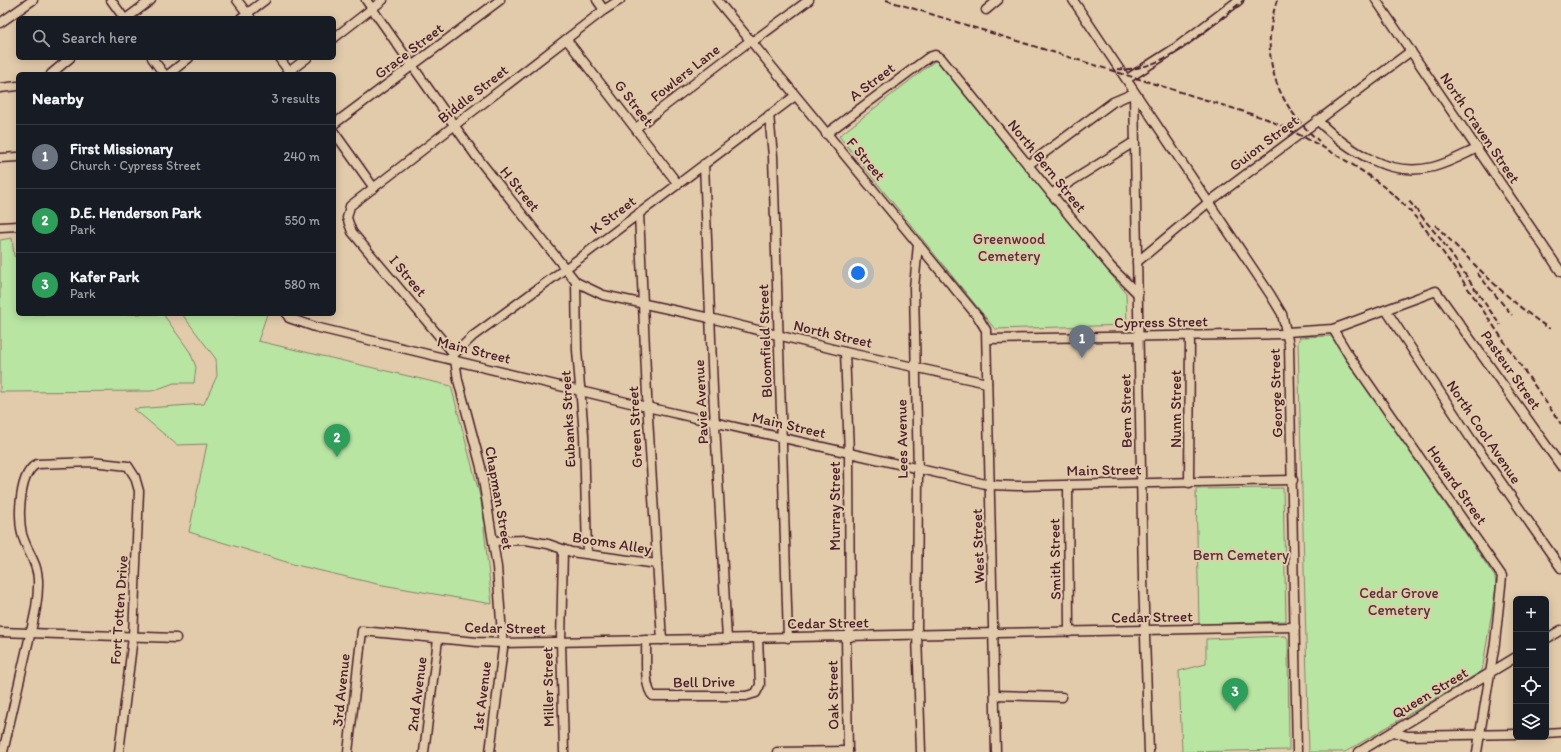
<!DOCTYPE html>
<meta charset="utf-8">
<style>
body{margin:0;font-family:Itim,sans-serif;background:#242831;color:#f1f3f6}
.controls{position:absolute;right:12px;bottom:12px;display:grid;overflow:hidden;border-radius:6px;box-shadow:0 2px 10px #0003}
.controls button{width:36px;height:36px;display:grid;place-items:center;padding:0;border:0;border-bottom:1px solid #363941;background:#171b24;color:#f1f3f6;font:20px sans-serif}
.you{position:absolute;left:858px;top:273px;width:14px;height:14px;margin:-10px;border:3px solid #fff;border-radius:50%;background:#1a73e8;box-shadow:0 0 0 6px #1a73e833}
.badge{display:grid;place-items:center;width:26px;height:26px;border-radius:50%;background:#1a73e8;color:#fff;font-size:13px;font-weight:700}
.pin{position:absolute;translate:-50% -33px;filter:drop-shadow(0 1px 2px #0008)}
.pin::after{content:'';position:absolute;top:21px;width:14px;height:12px;background:inherit;clip-path:polygon(0 0,100% 0,50% 100%)}
.list{margin:0;padding:0;list-style:none}
h2{display:flex;justify-content:space-between;align-items:center;height:52px;margin:0;padding:0 16px;font-size:17px}
h2 small{font-size:13px;font-weight:400;color:#9ea1a6}
.list li{display:grid;grid-template-columns:26px 1fr auto;gap:12px;align-items:center;box-sizing:border-box;height:64px;padding:0 16px;border-top:1px solid #363941}
.list b{display:block;font-size:15px;white-space:nowrap}
.list p{margin:0;font-size:13px;white-space:nowrap;color:#9ea1a6}
.list em{font-size:13px;font-style:normal;color:#9ea1a6}
.icon{flex:none;width:22px;height:22px;fill:none;stroke:currentColor;stroke-width:2;stroke-linecap:round;stroke-linejoin:round}
.map{position:relative;flex:none;width:1561px;height:752px;overflow:hidden}
.search{position:absolute;background:#171b24;box-shadow:0 2px 10px #0003;left:16px;top:16px;width:320px;height:44px;display:flex;align-items:center;gap:10px;box-sizing:border-box;padding:0 14px;border-radius:6px;color:#9ea1a6;font-size:15px}
.panel{position:absolute;background:#171b24;box-shadow:0 2px 10px #0003;left:16px;top:72px;width:320px;height:244px;border-radius:6px}
.map>svg:first-child{display:block}
.green{fill:#b9e5a3;stroke:#828267}
.lines{fill:none;stroke-linecap:round;stroke-linejoin:round}
.minor-casing{stroke:#4a1f2b;stroke-width:11}
.minor{stroke:#e2cbab;stroke-width:8}
.rail{stroke:#4a1f2b;stroke-width:2;stroke-dasharray:6 3;stroke-linecap:butt}
.labels{text-anchor:middle;dominant-baseline:central;stroke-width:4;stroke-linejoin:round;paint-order:stroke}
.street-label{font-size:15px;fill:#4a1f2b;stroke:#e2cbab}
.park-label{font-size:15px;fill:#553337;stroke:#e2cbab}
</style>
<div class="map">
<svg width="1561" height="752" viewBox="0 0 1561 752">
<rect width="100%" height="100%" fill="#e2cbab"/>
<filter id="ink" filterUnits="userSpaceOnUse"><feTurbulence type="fractalNoise" baseFrequency=".025" numOctaves="2"/><feDisplacementMap in="SourceGraphic" scale="8" xChannelSelector="R" yChannelSelector="G"/><feConvolveMatrix kernelMatrix="1 2 1 2 8 2 1 2 1" color-interpolation-filters="sRGB"/></filter>
<g filter="url(#ink)">
<g class="green">
<path d="M936 60 1126 293 1127 325 995 329 839 136Z"/>
<path d="M12 238 14 256 18 260V314H163L190 352 196 367 194 383H174L152 391 0 392V240Z"/>
<path d="M182 314H267L258 341 451 386 481 500 492 604 377 584 296 565 189 532 207 444 177 445 134 409 204 404 217 376 216 359Z"/>
<path d="M1331 336 1495 577 1496 587 1482 671 1345 752H1309L1298 342 1300 337Z"/>
<path d="M1283 488 1286 621 1199 624 1196 489Z"/>
<path d="M1286 636 1288 640 1289 750 1182 752 1179 671 1206 664V639Z"/>
</g>
<g class="lines">
<g class="minor-casing">
<g id="minor">
<path d="M111 0 124 18"/>
<path d="M237 0 250 17"/>
<path d="M366 0 476 156 576 282 603 295 710 318 845 352 987 383"/>
<path d="M597 0 604 10"/>
<path d="M717 0 978 317 986 330 996 752"/>
<path d="M1073 0 1270 294 1282 314 1289 345 1297 752"/>
<path d="M1376 0 1561 272"/>
<path d="M986 10 998 0"/>
<path d="M127 18 151 0"/>
<path d="M241 18 265 0"/>
<path d="M0 23 33 0"/>
<path d="M334 38 383 0"/>
<path d="M567 40 678 184"/>
<path d="M752 42 809 0"/>
<path d="M152 58 164 74"/>
<path d="M279 58 291 74"/>
<path d="M51 74 70 58"/>
<path d="M169 74 189 58"/>
<path d="M286 74 307 58"/>
<path d="M1127 79 1177 47 1239 0"/>
<path d="M0 88 18 86"/>
<path d="M769 115 773 156 788 638"/>
<path d="M1317 120C1348 150 1388 178 1433 167 1449 163 1463 155 1478 148"/>
<path d="M334 124 500 0"/>
<path d="M636 128 751 40"/>
<path d="M334 132 374 188"/>
<path d="M826 134 929 57 935 55 941 58 1111 267 1138 294"/>
<path d="M0 158 18 157"/>
<path d="M704 164 713 389 727 639"/>
<path d="M1028 165 1113 102 1134 93 1143 579 1149 752"/>
<path d="M1051 194 1134 142"/>
<path d="M639 213 648 418 662 640"/>
<path d="M0 227 18 226"/>
<path d="M918 244 914 288 918 474 917 635 921 752"/>
<path d="M1137 262 1209 202 1411 51"/>
<path d="M576 282 577 350 584 435 587 553"/>
<path d="M1386 310 1471 439 1561 568"/>
<path d="M287 314 289 318 315 327 647 407 990 485 1018 486 1293 480"/>
<path d="M1333 329 1348 354 1502 576 1495 643 1477 752"/>
<path d="M1287 332 1333 329 1436 291 1561 466"/>
<path d="M987 339 1287 334"/>
<path d="M845 352 849 453 850 637"/>
<path d="M454 354 352 232 347 218 350 206 604 10 620 0"/>
<path d="M450 358 473 336 584 255 795 96"/>
<path d="M455 360 458 380 481 467 497 567 503 648 490 752"/>
<path d="M1189 483 1190 336"/>
<path d="M1068 485 1069 632"/>
<path d="M494 541 526 540 548 544 571 552 657 564"/>
<path d="M563 550 561 642 564 752"/>
<path d="M0 632 176 638"/>
<path d="M846 637 848 752"/>
<path d="M1546 639 1561 630"/>
<path d="M646 640C647 654 643 687 653 696H746L756 693 760 685 758 638"/>
<path d="M995 695 1062 697"/>
<path d="M1393 732 1407 736 1516 734"/>
<path d="M1546 733 1561 732"/>
<path d="M3 752C11 717 19 683 27 648 32 626 39 603 38 580 38 563 26 550 22 534 18 516 19 473 37 464L92 462 128 466 135 477 139 491 133 637 119 752"/>
<path d="M348 752 362 631 477 642 503 643 1295 627"/>
<path d="M424 752 438 639"/>
<path d="M777 752 848 751"/>
<path d="M1359 752 1516 657"/>
</g>
</g>
<use href="#minor" class="minor"/>
<g class="rail">
<path d="M886 0 1267 119C1313 141 1358 164 1396 197 1427 226 1450 263 1474 297 1503 340 1532 382 1561 424"/>
<path d="M1277 0C1259 56 1275 103 1319 141"/>
<path d="M1117 69C1165 73 1208 27 1244 0"/>
<path d="M1409 201 1442 241 1500 325"/>
<path d="M1435 225C1472 261 1507 301 1550 329"/>
<path d="M1477 273 1512 315"/>
</g>
</g>
</g>
<g class="labels">
<g class="street-label">
<text transform="translate(409 51) rotate(-37)">Grace Street</text>
<text transform="translate(685 73) rotate(-38)">Fowlers Lane</text>
<text transform="translate(872 82) rotate(-37)">A Street</text>
<text transform="translate(473 94) rotate(-38)">Biddle Street</text>
<text transform="translate(634 103) rotate(52)">G Street</text>
<text transform="translate(1480 128) rotate(56)">North Craven Street</text>
<text transform="translate(1264 143) rotate(-37)">Guion Street</text>
<text transform="translate(866 159) rotate(50)">F Street</text>
<text transform="translate(1047 166) rotate(51)">North Bern Street</text>
<text transform="translate(520 189) rotate(51)">H Street</text>
<text transform="translate(613 215) rotate(-37)">K Street</text>
<text transform="translate(408 276) rotate(50)">I Street</text>
<text transform="translate(1161 322) rotate(-1)">Cypress Street</text>
<text transform="translate(833 334) rotate(13)">North Street</text>
<text transform="translate(765 341) rotate(-92)">Bloomfield Street</text>
<text transform="translate(474 350) rotate(14)">Main Street</text>
<text transform="translate(1511 370) rotate(55)">Pasteur Street</text>
<text transform="translate(1276 393) rotate(-92)">George Street</text>
<text transform="translate(701 402) rotate(-93)">Pavie Avenue</text>
<text transform="translate(1176 409) rotate(-90)">Nunn Street</text>
<text transform="translate(1126 411) rotate(-91)">Bern Street</text>
<text transform="translate(568 419) rotate(-93)">Eubanks Street</text>
<text transform="translate(789 425) rotate(13)">Main Street</text>
<text transform="translate(635 427) rotate(-93)">Green Street</text>
<text transform="translate(1484 432) rotate(56)">North Cool Avenue</text>
<text transform="translate(902 439) rotate(-91)">Lees Avenue</text>
<text transform="translate(1104 470) rotate(-1)">Main Street</text>
<text transform="translate(1457 485) rotate(55)">Howard Street</text>
<text transform="translate(499 498) rotate(80)">Chapman Street</text>
<text transform="translate(835 506) rotate(-90)">Murray Street</text>
<text transform="translate(612 543) rotate(9)">Booms Alley</text>
<text transform="translate(978 546) rotate(-92)">West Street</text>
<text transform="translate(1055 559) rotate(-91)">Smith Street</text>
<text transform="translate(119 610) rotate(-86)">Fort Totten Drive</text>
<text transform="translate(1152 617) rotate(-1)">Cedar Street</text>
<text transform="translate(828 623) rotate(-1)">Cedar Street</text>
<text transform="translate(505 628) rotate(1)">Cedar Street</text>
<text transform="translate(704 682) rotate(-1)">Bell Drive</text>
<text transform="translate(548 687) rotate(-91)">Miller Street</text>
<text transform="translate(341 690) rotate(-84)">3rd Avenue</text>
<text transform="translate(1430 693) rotate(-31)">Queen Street</text>
<text transform="translate(417 694) rotate(-83)">2nd Avenue</text>
<text transform="translate(833 695) rotate(-91)">Oak Street</text>
<text transform="translate(482 696) rotate(-83)">1st Avenue</text>
</g>
<g class="park-label">
<text x="1009" y="239">Greenwood<tspan x="1009" dy="17">Cemetery</tspan></text>
<text x="1241" y="555">Bern Cemetery</text>
<text x="1399" y="593">Cedar Grove<tspan x="1399" dy="17">Cemetery</tspan></text>
</g>
</g>
</svg>
<div class="controls">
<button>+</button>
<button>−</button>
<button><svg class="icon" aria-label="locate" viewBox="0 0 24 24"><circle cx="12" cy="12" r="6"/><path d="M12 2v4M12 18v4M2 12h4M18 12h4"/></svg></button>
<button><svg class="icon" aria-label="layers" viewBox="0 0 24 24"><path d="M12 4l9 5-9 5-9-5zM3 14l9 5 9-5"/></svg></button>
</div>
<div class="you"></div>
<div class="pin badge" style="left:1082px;top:358px;background:#6b7280">1</div>
<div class="pin badge" style="left:337px;top:457px;background:#2e9e5b">2</div>
<div class="pin badge" style="left:1235px;top:711px;background:#2e9e5b">3</div>
<div class="search"><svg class="icon" aria-label="search" viewBox="0 0 24 24"><circle cx="10" cy="10" r="6"/><path d="M15 15l6 6"/></svg>Search here</div>
<section class="panel">
<h2>Nearby<small>3 results</small></h2>
<ul class="list">
<li><span class="badge" style="background:#6b7280">1</span><div><b>First Missionary</b><p>Church · Cypress Street</p></div><em>240 m</em></li>
<li><span class="badge" style="background:#2e9e5b">2</span><div><b>D.E. Henderson Park</b><p>Park</p></div><em>550 m</em></li>
<li><span class="badge" style="background:#2e9e5b">3</span><div><b>Kafer Park</b><p>Park</p></div><em>580 m</em></li>
</ul>
</section>
</div>
